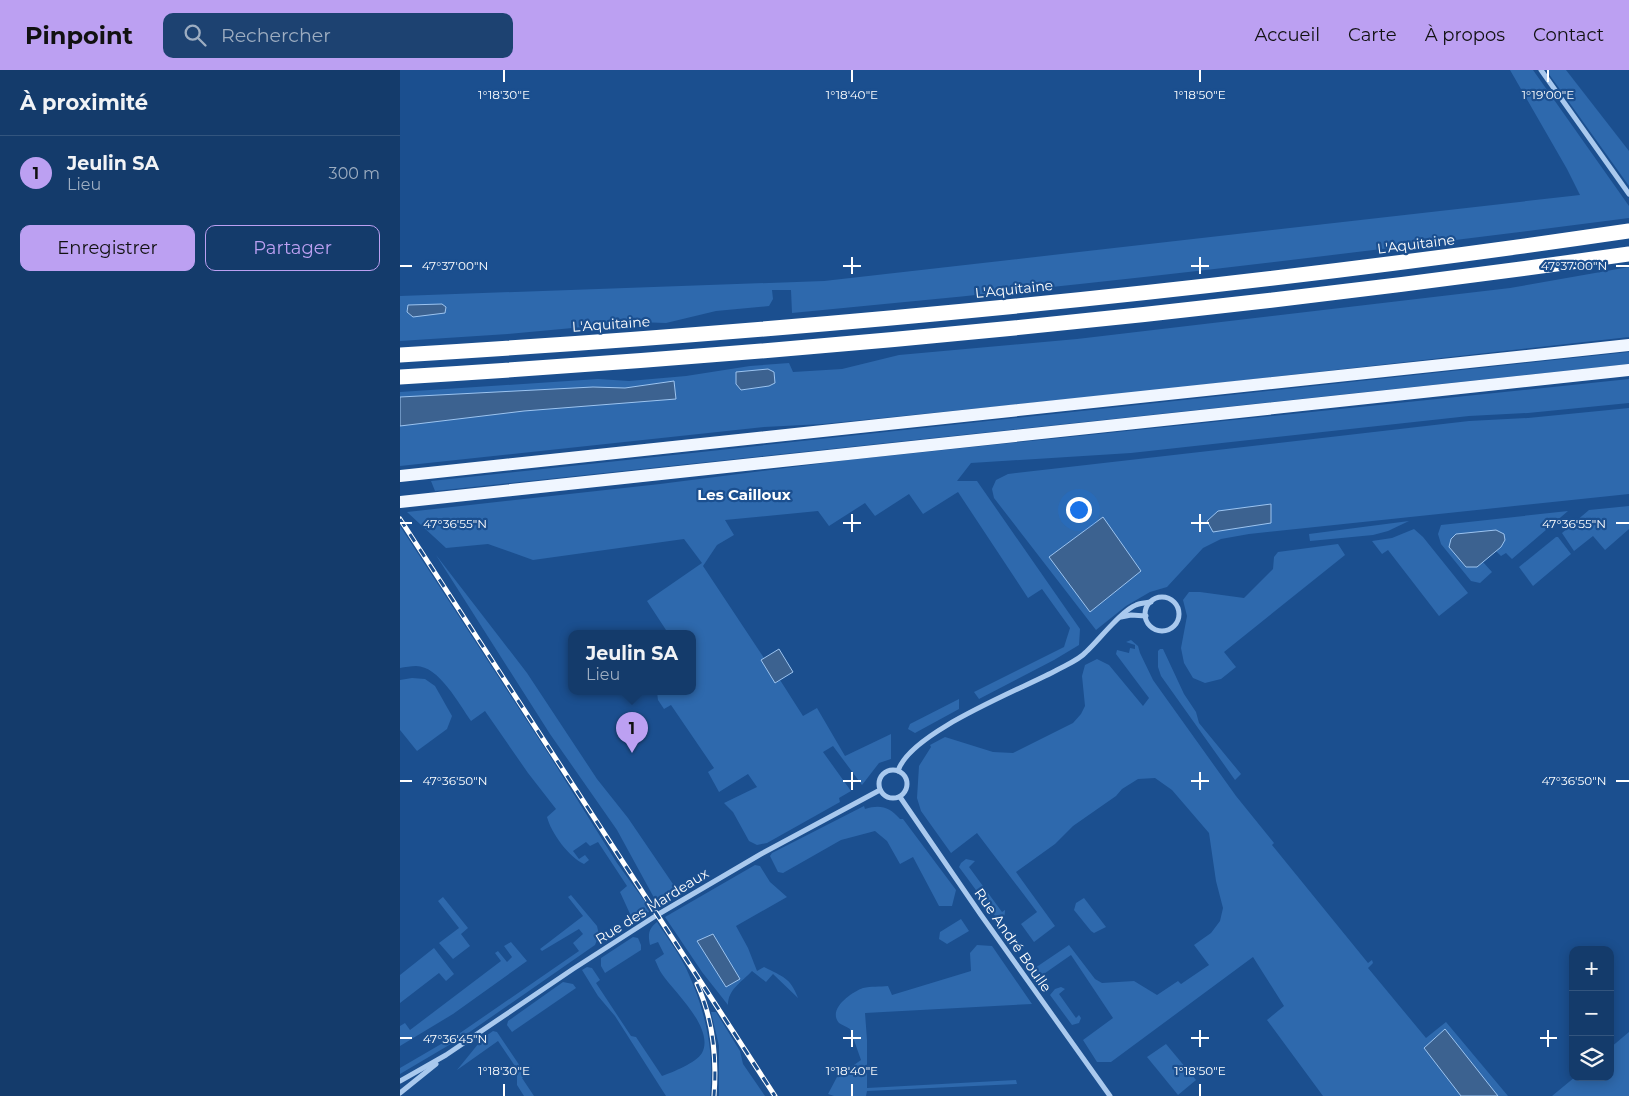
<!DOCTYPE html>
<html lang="fr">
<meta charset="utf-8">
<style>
body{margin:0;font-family:Montserrat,sans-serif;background:#1d4271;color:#f1f3f6}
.controls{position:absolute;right:15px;bottom:15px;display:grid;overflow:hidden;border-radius:10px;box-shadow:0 2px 12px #0003}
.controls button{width:45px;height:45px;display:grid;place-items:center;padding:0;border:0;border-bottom:1px solid #33557e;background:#143b6b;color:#f1f3f6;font:25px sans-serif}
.you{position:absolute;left:678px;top:439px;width:18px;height:18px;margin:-12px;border:4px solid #fff;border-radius:50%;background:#1a73e8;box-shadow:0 0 0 8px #1a73e833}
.badge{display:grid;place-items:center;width:32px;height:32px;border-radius:50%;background:#bca0f2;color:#111;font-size:16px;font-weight:700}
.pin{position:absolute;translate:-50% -41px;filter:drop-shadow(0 1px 2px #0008)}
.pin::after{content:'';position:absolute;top:26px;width:18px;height:15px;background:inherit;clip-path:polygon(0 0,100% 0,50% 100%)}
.popup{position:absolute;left:168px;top:560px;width:128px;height:65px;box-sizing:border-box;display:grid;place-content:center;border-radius:10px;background:#143b6b;filter:drop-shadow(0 1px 4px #0005);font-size:16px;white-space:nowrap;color:#9dadc1}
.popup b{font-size:19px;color:#f1f3f6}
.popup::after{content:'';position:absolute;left:50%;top:100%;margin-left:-10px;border:10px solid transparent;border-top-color:#143b6b}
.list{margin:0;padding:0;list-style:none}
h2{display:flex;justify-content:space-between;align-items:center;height:65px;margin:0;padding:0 20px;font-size:21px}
h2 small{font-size:16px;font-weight:400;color:#9dadc1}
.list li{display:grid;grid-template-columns:32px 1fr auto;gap:15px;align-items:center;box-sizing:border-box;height:75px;padding:0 20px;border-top:1px solid #33557e}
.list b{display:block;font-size:19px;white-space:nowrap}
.list p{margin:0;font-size:16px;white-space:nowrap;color:#9dadc1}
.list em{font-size:16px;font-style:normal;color:#9dadc1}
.actions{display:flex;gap:10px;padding:15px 20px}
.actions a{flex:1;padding:11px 0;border:1px solid #bca0f2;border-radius:10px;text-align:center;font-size:18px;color:#bca0f2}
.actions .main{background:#bca0f2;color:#111}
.icon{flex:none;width:28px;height:28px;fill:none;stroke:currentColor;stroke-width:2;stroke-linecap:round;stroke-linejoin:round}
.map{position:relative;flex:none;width:1229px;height:1026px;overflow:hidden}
header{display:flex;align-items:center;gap:30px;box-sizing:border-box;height:70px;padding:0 25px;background:#bca0f2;color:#111}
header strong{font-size:24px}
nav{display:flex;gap:28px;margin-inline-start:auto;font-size:18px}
.search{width:350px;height:45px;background:#1d4271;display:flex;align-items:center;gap:12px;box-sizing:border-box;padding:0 18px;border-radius:10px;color:#9dadc1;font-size:19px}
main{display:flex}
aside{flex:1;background:#143b6b}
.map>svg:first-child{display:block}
.green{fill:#2e69ad}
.water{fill:#3c6290;stroke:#9cc4f0}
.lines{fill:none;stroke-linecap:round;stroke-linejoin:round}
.street{stroke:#a9c9ee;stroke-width:5}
.primary{stroke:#f0f6ff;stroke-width:12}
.highway{stroke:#fff;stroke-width:15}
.rail-casing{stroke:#fff;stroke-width:5}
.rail{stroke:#1b4f8f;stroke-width:3;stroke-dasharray:9;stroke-linecap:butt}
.ticks{fill:none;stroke:#fff;stroke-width:2}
.labels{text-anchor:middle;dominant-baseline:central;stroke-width:4.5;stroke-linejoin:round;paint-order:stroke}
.street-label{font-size:14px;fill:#fff;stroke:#1b4f8f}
.neighbourhood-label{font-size:15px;font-weight:bold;fill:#fff;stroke:#1b4f8f}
.ticks-label{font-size:12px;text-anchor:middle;fill:#fff;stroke:#1b4f8f;stroke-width:4.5;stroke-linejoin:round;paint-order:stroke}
</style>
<header>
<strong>Pinpoint</strong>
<div class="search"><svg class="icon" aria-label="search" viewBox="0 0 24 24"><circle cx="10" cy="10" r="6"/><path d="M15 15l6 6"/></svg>Rechercher</div>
<nav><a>Accueil</a><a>Carte</a><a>À propos</a><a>Contact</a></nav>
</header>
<main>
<aside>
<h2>À proximité<small></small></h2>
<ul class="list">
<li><span class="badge">1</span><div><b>Jeulin SA</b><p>Lieu</p></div><em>300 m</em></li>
</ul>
<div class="actions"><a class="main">Enregistrer</a><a>Partager</a></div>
</aside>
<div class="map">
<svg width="1229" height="1026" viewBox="0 0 1229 1026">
<rect width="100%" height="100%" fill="#1b4f8f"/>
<g class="green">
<path d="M1110 0H1133L1229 136V148C950 184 672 217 392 243L391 220H372L373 229 369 236 316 241 266 253 237 252 108 264 0 271V226L424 211 1180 125 1167 99Z"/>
<path d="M1146 0H1166L1229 81V116Z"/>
<path d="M1229 197V267L748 321 423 354 364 357 0 396V322L198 309 229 311 286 306 350 296 389 293 393 302 442 299 499 285 677 269 1110 218Z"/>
<path d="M1229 282V294L35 421 31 411Z"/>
<path d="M1229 309V333L1128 343 1069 346 731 383 571 393 557 411H577L680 559 679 575 654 590 579 629 574 622 664 577 670 558 642 519 628 528 558 422 523 444 509 424 475 446 465 433 429 456 418 441 325 450 334 465 317 475 303 496 364 588 361 590 376 613 380 610 403 646 417 638 445 686 491 664V689L479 693 462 715 433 676 423 682 451 721 439 728 440 732 367 773 357 775 349 771 333 742 324 733 357 717 348 704 319 722 308 702 314 698 271 635 264 639 258 630 257 622H292V564H263L266 560 247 531 302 493 284 469 133 490 88 474 46 478 7 442 260 414 448 390Z"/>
<path d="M1229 338V424L849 464 821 469 803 478 767 517 750 522 726 536 696 560 594 428 592 419 596 410 608 404 1069 351 1128 348Z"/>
<path d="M1229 436V459L1205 480 1193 466 1174 481 1162 463 1189 440Z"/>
<path d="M1168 441 1112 489 1106 483 1101 486 1096 481 1101 477 1105 469 1077 497 1083 492 1092 502 1080 513 1071 511 1041 474 1038 464 1041 455Z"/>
<path d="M1009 451 988 461 973 465 910 471 909 464Z"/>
<path d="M0 456 148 683 217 793 251 840 244 846H231L220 822 227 816 198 772 190 776 186 772 173 781 179 789 185 785 189 790 184 794C169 787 151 763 147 747L156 739 128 703 85 641 71 651C59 634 39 596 16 596 11 596 5 597 0 598Z"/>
<path d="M1014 459 1023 467 1068 523 1039 546 988 480 982 484 972 471 992 468Z"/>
<path d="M1156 467H1158L1171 484 1133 516 1119 497Z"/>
<path d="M938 474 945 485 824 582 836 597 821 609 805 613 793 608 784 593 781 578 787 546 783 530 789 522H800L844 528 873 499 874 487 878 482Z"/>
<path d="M36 485 127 603 197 709 228 748 275 817 274 825 258 835 217 760 150 664Z"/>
<path d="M731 570 738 576 740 583 753 610 836 726 874 773 872 775 968 893 972 890 973 893 968 898 1026 968 1046 952 1108 1026H923L867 950 884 936 853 887 711 992H697L683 970 713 948 671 885 638 908 632 900 669 875 695 909 702 913 734 911 757 925 778 911 781 914 809 895 794 875 811 863 820 851 823 838 816 811 809 763 772 720 755 708 738 709 722 719 716 726 673 756 655 774 616 802 655 856 634 872 621 854 637 842 577 763 551 783 521 741 517 728 519 696 531 677 530 675 545 667 593 682 613 683 673 653 681 644 685 636 682 606 685 595 697 589 709 595 743 636 749 628 716 584 717 580 729 583 730 578 735 579V575L726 572Z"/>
<path d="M760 579H763L784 624 796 642 799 653 841 704 835 710 761 606 758 597V581Z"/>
<path d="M12 608 25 609 35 616 52 646 47 659 17 681 0 660V610Z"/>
<path d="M559 629V639L515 663 508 659 510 654Z"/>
<path d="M464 736 465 739C480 734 490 737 500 749H503L556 820 552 836H539L513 787 500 794 487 771 475 761 441 770 383 803 378 802 370 786 372 783Z"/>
<path d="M566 789 575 791 569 797 602 842 605 840C605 846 604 848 598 850L559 797 561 793Z"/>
<path d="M355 795 360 796 370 812 387 827 336 856 348 878 357 901 364 897C383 907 390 907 398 928L373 904 366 912 352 901C342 912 328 919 328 935L302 902 265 847Z"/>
<path d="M171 825 197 856 199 865 195 875 61 968 0 1004V998L60 963 179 881 173 873 183 864 179 859 142 881 140 879 183 846 168 827Z"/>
<path d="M43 827 68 858 61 864 70 876 53 889 39 873 59 858 38 831Z"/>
<path d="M684 828 706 857 694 863 691 861 674 840 676 833Z"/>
<path d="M561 849 569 861 547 874 539 869 540 862Z"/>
<path d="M257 852C267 867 278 882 286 898 305 939 315 981 310 1026H266L215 946 198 926 182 900 187 897 192 898 200 910 196 913 231 966 236 967 262 1006C273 1002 296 993 302 983 315 958 274 922 262 904 259 900 257 894 255 890L264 884 258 872 250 875C248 865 248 859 257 852Z"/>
<path d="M233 867 238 868 241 875V880L205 903 201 896V888Z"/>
<path d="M111 872 127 891 53 944 0 976V956L5 953 10 960 101 891 95 883 98 881 107 892 112 887 104 876Z"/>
<path d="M577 875 592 876 632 934 465 943 467 970V1018L616 1010 617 1014 467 1021 466 1026H434L428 1024 437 1007 461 990 450 959C447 957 442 955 439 953 427 939 452 922 463 918 471 916 480 917 488 916L492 925 571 901 570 883Z"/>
<path d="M34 878 54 904 46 911 39 903 0 933V905Z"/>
<path d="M163 912 173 914 176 918 112 962 107 955 108 951Z"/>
<path d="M661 917 665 919 659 924 676 948 679 945 681 948 679 953 672 955 650 925 655 919Z"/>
<path d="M311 942H316L340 981 343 994 365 1026H319V976Z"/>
<path d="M93 961 97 962 126 1005 122 1008 134 1026H124L117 1015V999L98 971 57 1000 83 968Z"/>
<path d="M1229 962V1026H1152L1175 1007H1210V978Z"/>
<path d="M766 974 796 1010 778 1025 747 987Z"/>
</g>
<g class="water">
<path d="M42 234 46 237 45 243 13 247 7 242 8 235Z"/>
<path d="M368 299 374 302 375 313 369 316 341 320 336 314V302Z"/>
<path d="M274 311 276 329 124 341 0 356V327L193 317 225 318Z"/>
<path d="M871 434V453L813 462 807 451 818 441Z"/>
<path d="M703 447 741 501 690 542 649 487Z"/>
<path d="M1096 460 1104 464 1105 470 1101 477 1077 497H1066L1049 477 1051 469 1056 464Z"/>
<path d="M379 579 393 602 375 613 361 590Z"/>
<path d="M313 864 340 909 326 917 297 871Z"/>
<path d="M1045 959 1098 1026H1061L1024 978Z"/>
</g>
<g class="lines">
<g class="street">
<path d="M1141 0 1229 124"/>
<circle cx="762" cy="544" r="17"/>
<path d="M721 547 731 545 746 546"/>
<circle cx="493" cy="714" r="14"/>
<path d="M498 701C510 662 620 620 657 600 666 595 679 590 686 582 698 571 722 540 736 535 740 533 746 533 751 532"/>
<path d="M500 727 581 845 710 1026"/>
<path d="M0 1011 46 985 173 899 257 845 361 784 480 720"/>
<path d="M0 1023 36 994"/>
</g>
<g class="primary">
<path d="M0 406 1229 275"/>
<path d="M0 432 1229 300"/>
</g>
<g class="highway">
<path d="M0 285C411 260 822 221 1229 161"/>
<path d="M0 307C411 282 821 242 1229 184"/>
</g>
<g class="rail-casing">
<g id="rail">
<path d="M0 449 375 1026"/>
<path d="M297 914C313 949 317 987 314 1026"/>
</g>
</g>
<use href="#rail" class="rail"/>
</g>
<path class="ticks" d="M104 0V12M452 0V12M800 0V12M1148 0V12M452 187V204M800 187V204M0 196H12M443 196H461M791 196H809M1216 196H1229M452 444V462M800 444V462M0 453H12M443 453H461M791 453H809M1216 453H1229M452 702V720M800 702V720M0 711H12M443 711H461M791 711H809M1216 711H1229M452 960V977M800 960V977M1148 960V977M0 968H12M443 968H461M791 968H809M1140 968H1157M104 1014V1026M452 1014V1026M800 1014V1026"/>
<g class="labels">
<g class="street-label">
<text transform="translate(1016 174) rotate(-7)">L'Aquitaine</text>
<text transform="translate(614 219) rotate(-6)">L'Aquitaine</text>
<text transform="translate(211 254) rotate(-4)">L'Aquitaine</text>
<text transform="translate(252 836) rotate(-32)">Rue des Mardeaux</text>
<text transform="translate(613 870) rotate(55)">Rue André Boulle</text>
</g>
<g class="neighbourhood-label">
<text x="344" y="424">Les Cailloux</text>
</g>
</g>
<g class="ticks-label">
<text x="104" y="29">1°18'30"E</text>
<text x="452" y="29">1°18'40"E</text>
<text x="800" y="29">1°18'50"E</text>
<text x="1148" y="29">1°19'00"E</text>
<text x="55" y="200">47°37'00"N</text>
<text x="1174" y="200">47°37'00"N</text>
<text x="55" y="458">47°36'55"N</text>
<text x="1174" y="458">47°36'55"N</text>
<text x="55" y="715">47°36'50"N</text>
<text x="1174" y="715">47°36'50"N</text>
<text x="55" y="973">47°36'45"N</text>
<text x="104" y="1005">1°18'30"E</text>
<text x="452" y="1005">1°18'40"E</text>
<text x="800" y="1005">1°18'50"E</text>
</g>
</svg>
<div class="controls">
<button>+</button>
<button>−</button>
<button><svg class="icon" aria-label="layers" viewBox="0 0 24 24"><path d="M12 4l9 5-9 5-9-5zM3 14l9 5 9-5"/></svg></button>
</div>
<div class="you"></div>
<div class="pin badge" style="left:232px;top:683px">1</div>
<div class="popup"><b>Jeulin SA</b>Lieu</div>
</div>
</main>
